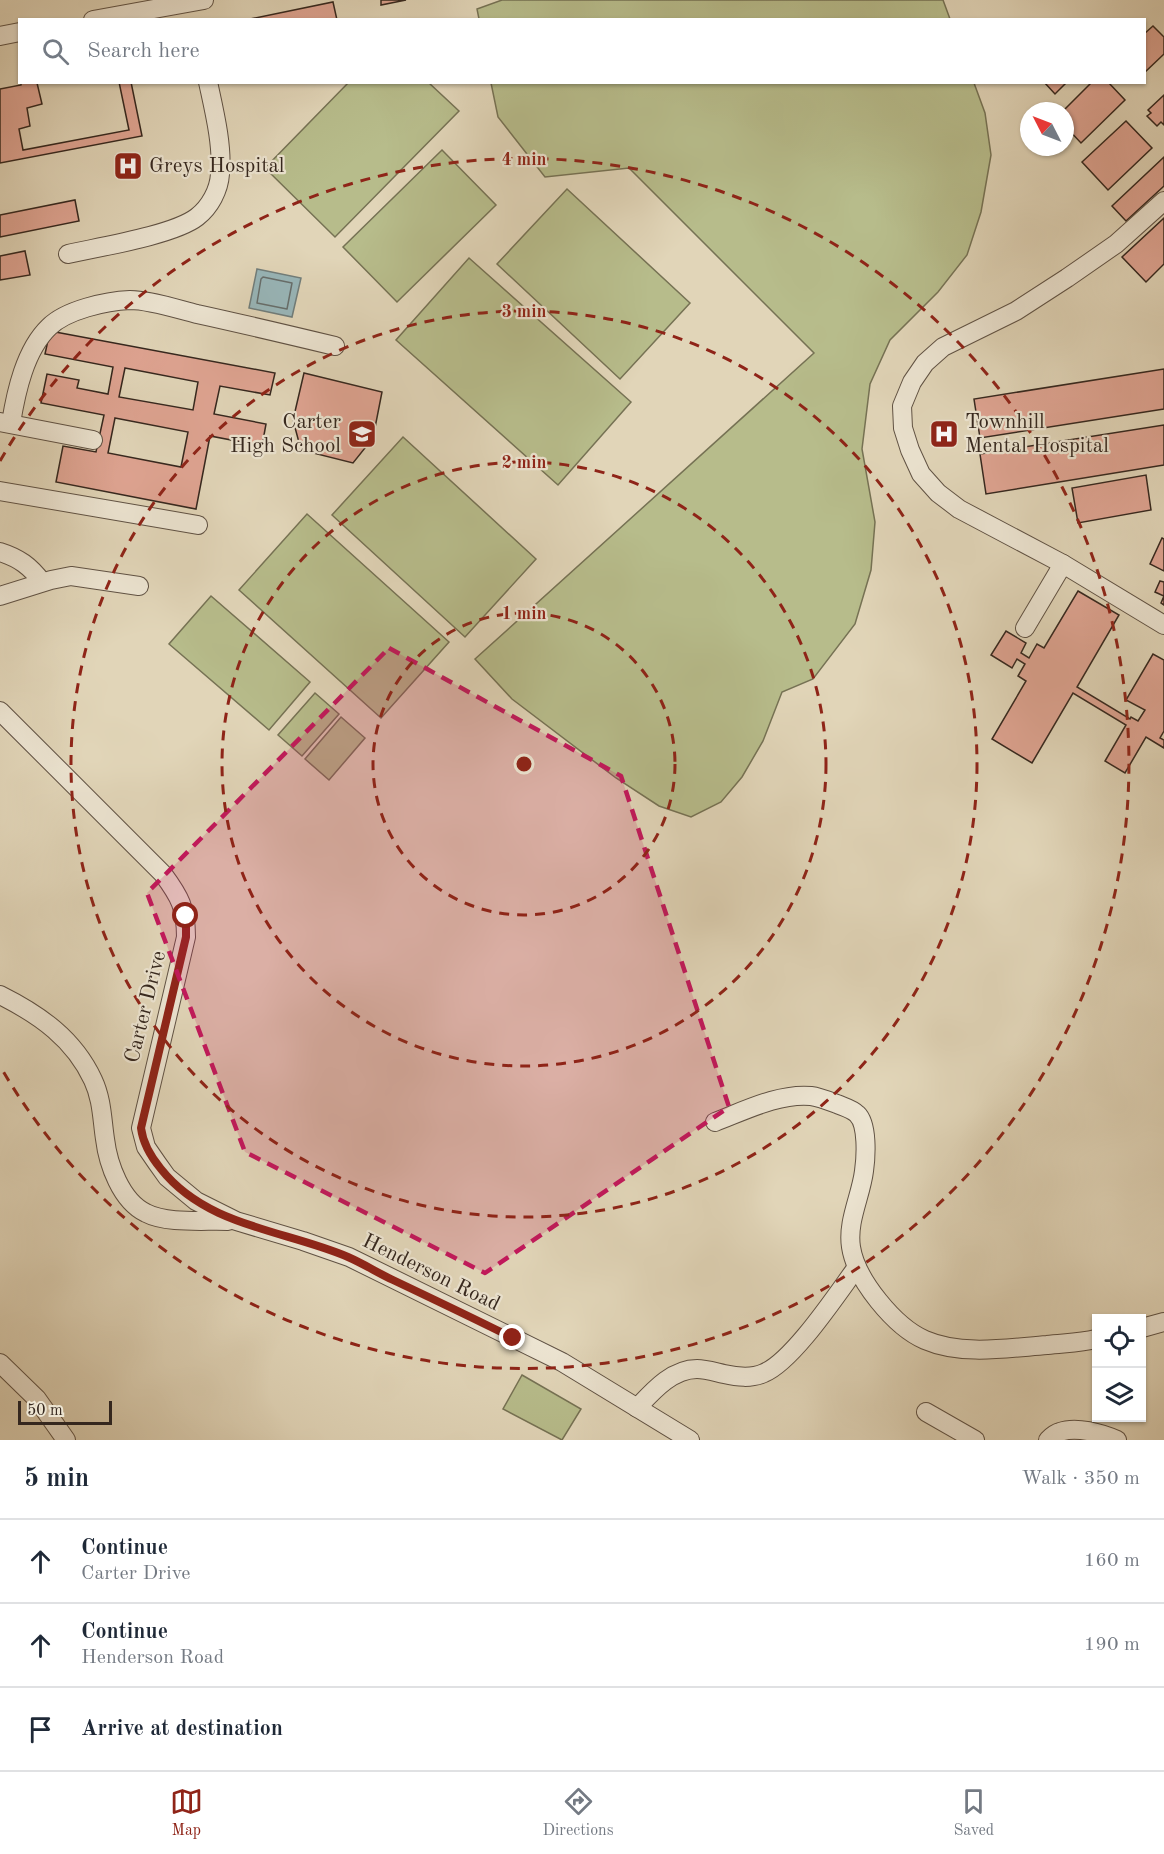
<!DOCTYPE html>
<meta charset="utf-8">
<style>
body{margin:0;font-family:"Old Standard TT",serif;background:#f2f2f3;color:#1f2937}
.controls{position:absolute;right:18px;bottom:18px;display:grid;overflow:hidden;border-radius:0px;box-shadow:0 2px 4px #0004}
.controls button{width:54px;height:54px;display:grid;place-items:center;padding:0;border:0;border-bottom:2px solid #e0e1e3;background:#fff;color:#1f2937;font:30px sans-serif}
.compass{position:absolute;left:1020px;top:102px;width:54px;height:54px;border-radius:50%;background:#fff;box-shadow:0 2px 4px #0004;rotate:312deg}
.scale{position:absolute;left:18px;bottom:15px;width:94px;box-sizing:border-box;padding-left:6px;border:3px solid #35271e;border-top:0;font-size:16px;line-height:21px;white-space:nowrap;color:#35271e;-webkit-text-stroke:4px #ece4d1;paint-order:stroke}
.stop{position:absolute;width:18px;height:18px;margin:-14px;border:4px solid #8f2418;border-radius:50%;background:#fff}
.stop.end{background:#8f2418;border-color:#fff;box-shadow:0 2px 6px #0008}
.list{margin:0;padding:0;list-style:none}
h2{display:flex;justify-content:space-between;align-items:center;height:78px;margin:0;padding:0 24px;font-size:26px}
h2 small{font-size:20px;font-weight:400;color:#747a83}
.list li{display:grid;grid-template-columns:39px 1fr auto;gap:18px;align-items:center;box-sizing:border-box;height:84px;padding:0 24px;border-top:2px solid #e0e1e3}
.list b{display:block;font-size:22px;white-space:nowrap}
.list p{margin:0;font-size:20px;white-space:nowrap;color:#747a83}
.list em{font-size:20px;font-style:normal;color:#747a83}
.icon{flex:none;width:33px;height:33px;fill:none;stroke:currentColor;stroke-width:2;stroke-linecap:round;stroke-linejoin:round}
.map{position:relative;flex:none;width:1164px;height:1440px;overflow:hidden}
.search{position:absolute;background:#fff;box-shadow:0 2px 4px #0004;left:18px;right:18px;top:18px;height:66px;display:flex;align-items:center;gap:15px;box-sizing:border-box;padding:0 21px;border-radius:0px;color:#747a83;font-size:22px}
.sheet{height:330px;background:#fff}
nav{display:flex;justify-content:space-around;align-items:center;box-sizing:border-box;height:84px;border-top:2px solid #e0e1e3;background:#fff;font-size:16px;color:#747a83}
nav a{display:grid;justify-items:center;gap:3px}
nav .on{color:#8f2418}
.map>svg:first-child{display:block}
.green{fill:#b7bc8b;stroke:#767254;stroke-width:1.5}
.water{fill:#98b6b9;stroke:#707d7b;stroke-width:1.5}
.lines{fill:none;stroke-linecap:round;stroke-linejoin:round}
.shore{stroke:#666e6c;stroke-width:1.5}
.building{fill:#dfa492;stroke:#35271e;stroke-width:1.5;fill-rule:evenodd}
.minor-casing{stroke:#605244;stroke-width:20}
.minor{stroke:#ece4d1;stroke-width:18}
.route{stroke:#8f2418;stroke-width:8}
.marked{fill:#c2185b;fill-opacity:0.2;stroke:#c2185b;stroke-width:4.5;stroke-dasharray:12 8;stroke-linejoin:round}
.ring{fill:none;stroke:#8f2418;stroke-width:3;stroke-dasharray:10 8}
.labels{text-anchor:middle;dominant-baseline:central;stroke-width:4.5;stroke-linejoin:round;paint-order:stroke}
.poi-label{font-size:21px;fill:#35271e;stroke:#ece4d1;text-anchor:start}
.street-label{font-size:21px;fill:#35271e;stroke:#ece4d1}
.centre{fill:#8f2418;stroke:#ece4d1;stroke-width:3}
.ring-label{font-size:18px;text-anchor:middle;font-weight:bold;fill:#8f2418;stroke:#ece4d1;stroke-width:4.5;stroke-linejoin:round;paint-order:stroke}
</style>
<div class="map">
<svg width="1164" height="1440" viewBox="0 0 1164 1440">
<rect width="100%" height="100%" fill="#e1d5b8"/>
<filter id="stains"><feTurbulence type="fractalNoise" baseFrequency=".00333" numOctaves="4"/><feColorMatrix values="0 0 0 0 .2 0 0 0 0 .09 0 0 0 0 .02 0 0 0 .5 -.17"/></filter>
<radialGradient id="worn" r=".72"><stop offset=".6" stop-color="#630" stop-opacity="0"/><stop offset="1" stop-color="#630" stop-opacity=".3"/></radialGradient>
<g class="green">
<path d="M502 0H943L950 19H479L477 9Z"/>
<path d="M349 82 429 83 459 111 335 237 265 168Z"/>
<path d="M491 83H974L985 113 991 155 981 212 967 255 938 292 890 340 870 384 862 449 875 522 871 570 855 624 813 679 782 692 763 741 742 777 721 802 691 817 659 806 616 778 512 699 475 659 814 353 629 168 545 177 498 117Z"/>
<path d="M442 150 496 205 397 302 343 247Z"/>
<path d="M567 189 690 303 620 379 497 264Z"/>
<path d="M469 258 631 402 558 485 396 340Z"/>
<path d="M403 437 536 559 465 637 332 515Z"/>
<path d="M307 514 449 642 381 718 239 590Z"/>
<path d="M211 596 310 682 269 730 169 644Z"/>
<path d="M315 693 339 714 302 756 278 735Z"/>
<path d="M341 717 365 738 329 780 305 759Z"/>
<path d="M522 1375 581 1409 562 1440 503 1409Z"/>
</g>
<path class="water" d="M257 269 301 278 292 317 249 308Z"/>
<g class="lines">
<path class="shore" d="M263 277 292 283 287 309 257 303 261 279Z"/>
</g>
<g class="building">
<path d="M381 0H406L381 5Z"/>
<path d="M333 2 337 20H245Z"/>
<path d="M1153 26 1164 37V54L1144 73V34Z"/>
<path d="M21 82H40L37 83 42 104 27 108 30 126 19 129 23 150 129 130 119 82H131L142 136 0 163V89L21 85Z"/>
<path d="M1044 82H1067L1055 94Z"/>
<path d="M1092 82H1108L1125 100 1081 143 1065 126V111H1063Z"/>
<path d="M1164 95V125L1161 122 1157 126 1147 116 1151 113 1148 110Z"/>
<path d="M1126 121 1152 148 1108 190 1082 162Z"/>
<path d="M1164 157V186L1126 221 1112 206Z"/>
<path d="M75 200 79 221 0 237V215Z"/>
<path d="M1164 218V264L1146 282 1122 257Z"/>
<path d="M25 251 30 275 0 280V256Z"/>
<path d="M50 331 275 373 270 395 220 386 214 414 266 424 262 446 210 436 196 509 56 482 63 446 96 452 104 415 41 403 47 374 79 380 77 388 108 394 113 367 45 354ZM125 368 198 382 193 410 119 397ZM115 418 188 432 181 467 108 453Z"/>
<path d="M1164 369V409L980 438 974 399Z"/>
<path d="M304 373 382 392 373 438 353 463 301 450 293 420Z"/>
<path d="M1164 425V465L986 494 980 454Z"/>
<path d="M1146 475 1151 510 1078 523 1072 488Z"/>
<path d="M1162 538 1164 539V571L1150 564Z"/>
<path d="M1160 581 1164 582V605L1161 603 1164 596 1155 592Z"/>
<path d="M1078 591 1119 615 1077 687 1130 719 1131 717 1138 721 1145 710 1126 700 1153 654 1164 660V731L1160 738 1164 740V748L1146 737 1125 773 1105 761 1126 725 1073 693 1032 763 992 739 1026 681 1018 676 1025 664 1017 659 1012 668 991 655 1006 631 1026 643 1021 653 1029 658 1037 644 1044 648Z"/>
</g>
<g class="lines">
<g class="minor-casing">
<g id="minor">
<path d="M93 20 204 0"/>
<path d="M0 36 20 32"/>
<path d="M1164 201 1116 244 1067 278 1016 311 943 347 925 363 912 382 902 406 903 428 910 450 921 474 938 493 959 509 1063 564 1164 625"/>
<path d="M68 254C99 247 174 235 197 217 210 207 219 190 220 174 223 146 214 110 208 82"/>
<path d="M0 422 93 440"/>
<path d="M11 423C16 392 25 350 49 327 66 310 106 301 130 300 150 300 177 309 197 314 243 324 289 335 335 346"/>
<path d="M0 491 198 525"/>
<path d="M0 552C19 558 30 566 42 582"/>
<path d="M0 596 51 580 71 576 139 586"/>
<path d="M1025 628 1063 564"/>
<path d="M0 711 163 874C180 897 186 908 186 937L141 1128 146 1147 157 1163 167 1177 196 1201 236 1221 303 1241 349 1257 562 1362 690 1440"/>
<path d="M0 995C40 1015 74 1039 93 1080 102 1099 102 1119 105 1139 108 1164 121 1201 146 1213 167 1224 204 1220 228 1221"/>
<path d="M715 1122C744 1111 779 1093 811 1096 819 1097 829 1101 837 1104 844 1107 852 1109 857 1114 868 1124 866 1157 864 1171 861 1196 847 1221 851 1247 856 1280 895 1327 925 1340 962 1356 1008 1348 1047 1345 1063 1343 1080 1343 1096 1339"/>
<path d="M1142 1328 1164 1322"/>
<path d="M0 1363 37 1399 66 1440"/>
<path d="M637 1408C653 1391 672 1369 697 1369 705 1369 715 1372 724 1374 737 1377 751 1379 764 1373 793 1361 837 1294 857 1267"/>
<path d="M926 1412 975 1440"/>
<path d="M1048 1440C1051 1437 1056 1433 1060 1432 1076 1426 1101 1433 1117 1440"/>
</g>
</g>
<use href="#minor" class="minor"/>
</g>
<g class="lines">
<path class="route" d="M186 916V937L141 1128C143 1144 151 1157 161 1169 207 1227 285 1230 348 1257 364 1264 378 1273 393 1280 433 1299 473 1318 513 1338"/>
</g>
<path class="marked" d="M389 648 621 776 729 1107 485 1273 245 1152 147 893Z"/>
<g class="ring">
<circle cx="524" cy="764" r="151"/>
<circle cx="524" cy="764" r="302"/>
<circle cx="524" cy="764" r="453"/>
<path d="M0 461A605 605 0 1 1 0 1066"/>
</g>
<defs>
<g id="hospital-square" transform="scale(1.5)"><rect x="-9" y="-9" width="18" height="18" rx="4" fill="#8f2418" stroke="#ece4d1"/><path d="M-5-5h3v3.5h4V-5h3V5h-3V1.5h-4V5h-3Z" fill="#fff"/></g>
<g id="school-square" transform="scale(1.5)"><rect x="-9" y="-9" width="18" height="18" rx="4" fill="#8f2418" stroke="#ece4d1"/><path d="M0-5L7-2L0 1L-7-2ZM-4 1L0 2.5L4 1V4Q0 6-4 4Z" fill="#fff"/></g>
</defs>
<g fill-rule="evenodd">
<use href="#hospital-square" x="128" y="166"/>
<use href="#school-square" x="362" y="434"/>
<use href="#hospital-square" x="944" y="434"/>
</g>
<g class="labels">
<g class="poi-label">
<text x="149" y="166">Greys Hospital</text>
<text x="341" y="422" text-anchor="end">Carter<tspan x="341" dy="24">High School</tspan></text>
<text x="965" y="422">Townhill<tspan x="965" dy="24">Mental Hospital</tspan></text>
</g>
<g class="street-label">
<text transform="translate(146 1007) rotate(-76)">Carter Drive</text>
<text transform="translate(431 1273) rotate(26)">Henderson Road</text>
</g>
</g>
<circle cx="524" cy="764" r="9" class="centre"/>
<g class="ring-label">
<text x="524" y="165">4 min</text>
<text x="524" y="317">3 min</text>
<text x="524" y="468">2 min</text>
<text x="524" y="619">1 min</text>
</g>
<rect width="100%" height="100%" filter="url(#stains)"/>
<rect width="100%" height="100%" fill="url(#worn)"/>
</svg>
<div class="controls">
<button><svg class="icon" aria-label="locate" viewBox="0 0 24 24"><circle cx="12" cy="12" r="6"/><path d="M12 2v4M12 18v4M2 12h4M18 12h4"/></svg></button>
<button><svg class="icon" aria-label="layers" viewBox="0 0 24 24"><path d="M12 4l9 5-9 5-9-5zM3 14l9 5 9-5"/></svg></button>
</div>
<svg class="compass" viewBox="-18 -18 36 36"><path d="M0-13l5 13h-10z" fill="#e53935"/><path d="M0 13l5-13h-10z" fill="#747a83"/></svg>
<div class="scale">50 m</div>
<div class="stop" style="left:186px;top:916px"></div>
<div class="stop end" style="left:513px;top:1338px"></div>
<div class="search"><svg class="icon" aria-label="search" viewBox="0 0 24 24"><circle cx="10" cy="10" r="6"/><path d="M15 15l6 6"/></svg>Search here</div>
</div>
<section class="sheet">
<h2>5 min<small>Walk · 350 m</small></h2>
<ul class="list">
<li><svg class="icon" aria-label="ahead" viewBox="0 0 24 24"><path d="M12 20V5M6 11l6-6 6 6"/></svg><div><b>Continue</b><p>Carter Drive</p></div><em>160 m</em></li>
<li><svg class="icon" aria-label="ahead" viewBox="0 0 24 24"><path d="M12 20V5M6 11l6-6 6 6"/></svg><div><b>Continue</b><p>Henderson Road</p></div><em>190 m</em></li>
<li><svg class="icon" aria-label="arrive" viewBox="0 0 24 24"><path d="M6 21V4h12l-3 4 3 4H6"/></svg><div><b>Arrive at destination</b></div></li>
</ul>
</section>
<nav>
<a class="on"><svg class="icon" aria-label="map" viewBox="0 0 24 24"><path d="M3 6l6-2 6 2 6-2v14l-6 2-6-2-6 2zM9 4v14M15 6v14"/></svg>Map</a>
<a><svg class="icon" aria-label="directions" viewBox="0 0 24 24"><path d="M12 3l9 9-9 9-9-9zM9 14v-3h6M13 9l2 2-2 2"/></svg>Directions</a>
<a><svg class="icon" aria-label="saved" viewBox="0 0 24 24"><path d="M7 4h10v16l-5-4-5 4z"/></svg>Saved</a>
</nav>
